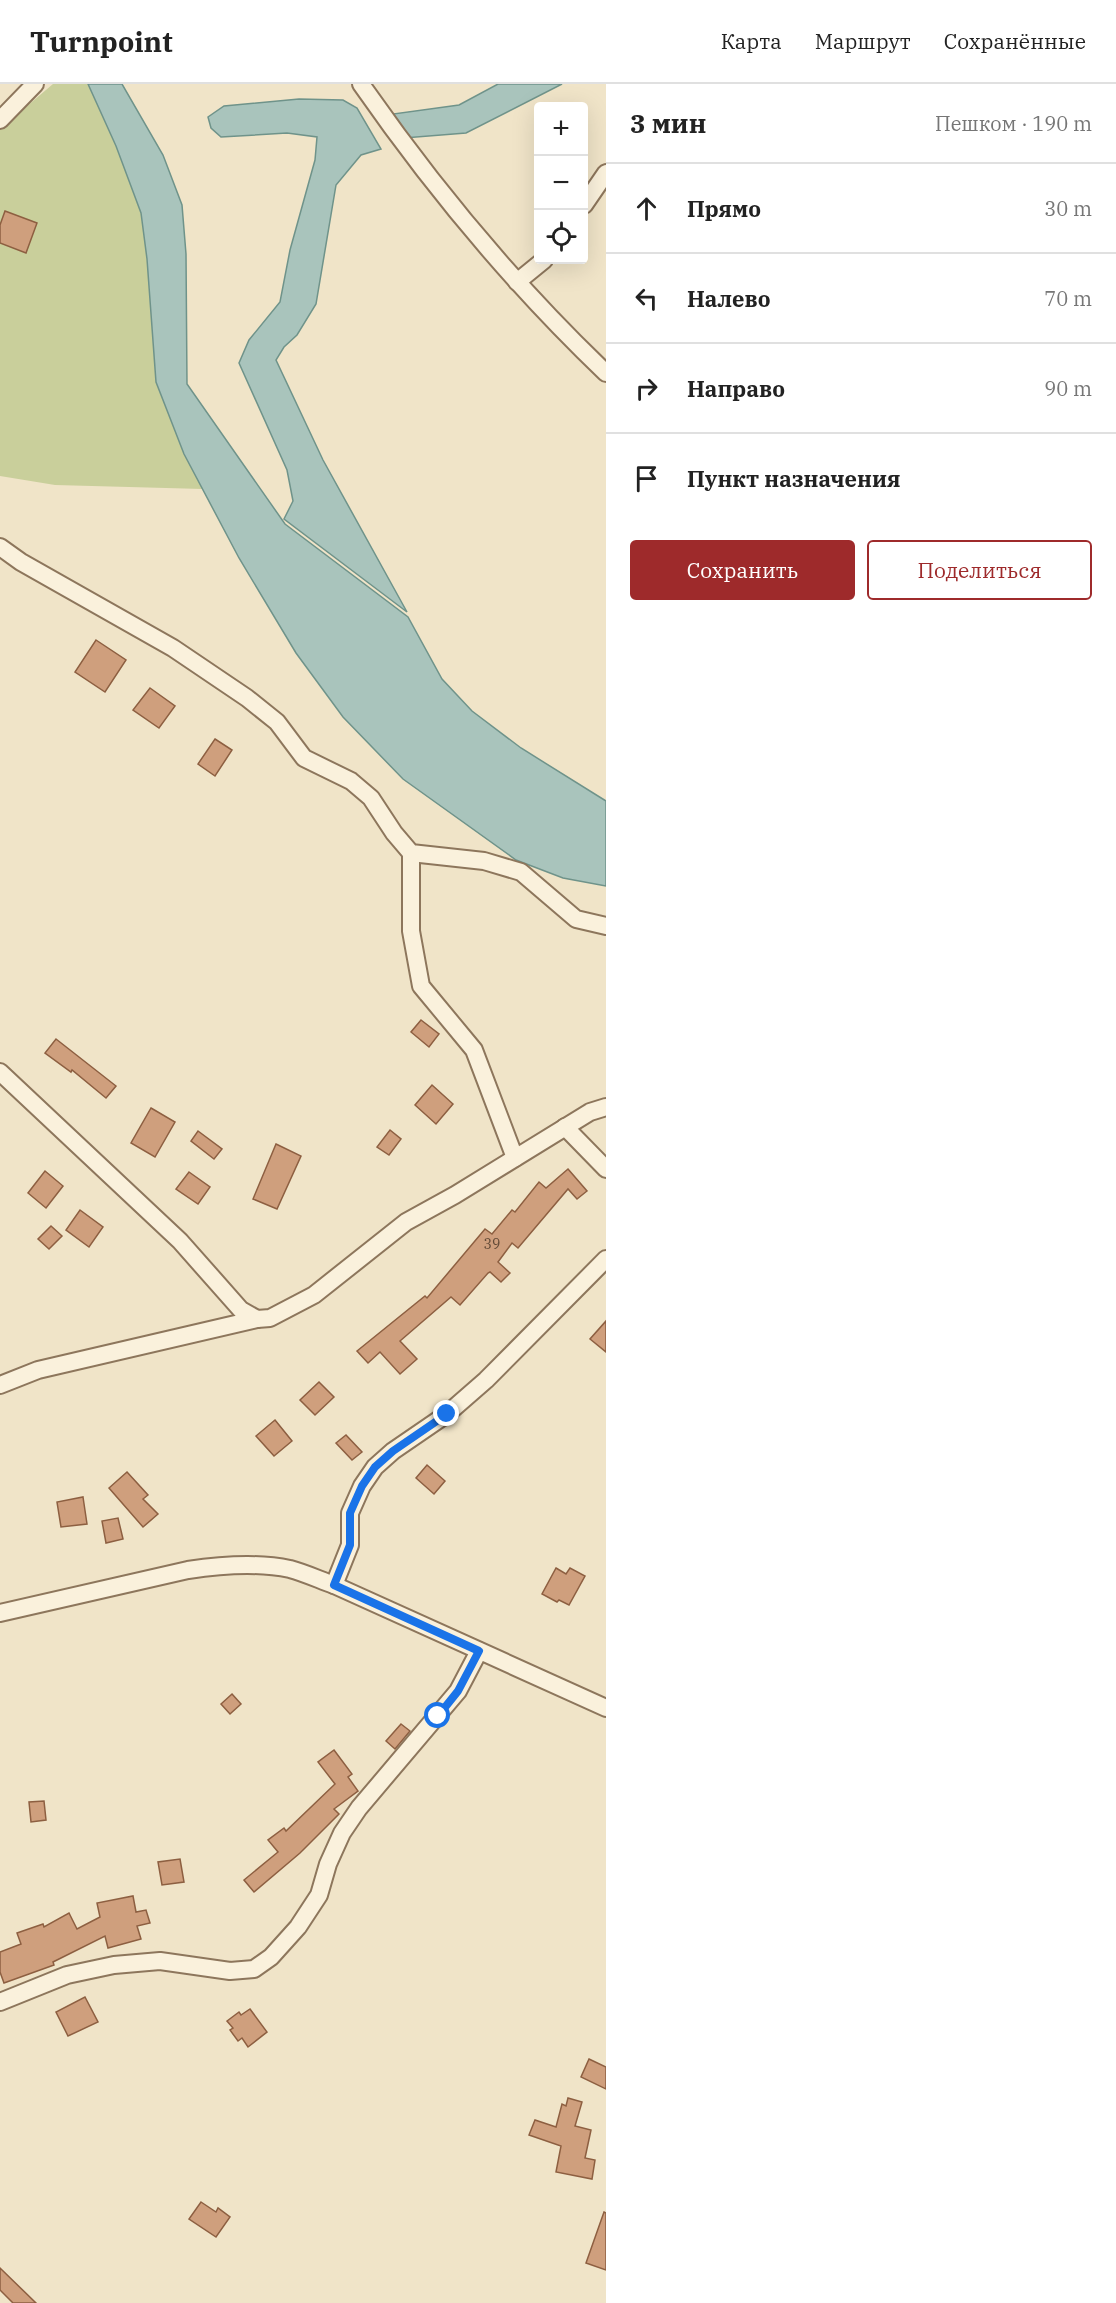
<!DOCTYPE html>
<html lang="ru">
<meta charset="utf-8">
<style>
body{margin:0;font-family:"IBM Plex Serif",serif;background:#f6f6f6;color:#222}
.controls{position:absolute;right:18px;top:18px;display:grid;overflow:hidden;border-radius:6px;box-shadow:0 6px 24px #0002}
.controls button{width:54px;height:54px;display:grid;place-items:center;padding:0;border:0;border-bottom:2px solid #e0e0e0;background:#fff;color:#222;font:30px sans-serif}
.stop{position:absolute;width:18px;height:18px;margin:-14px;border:4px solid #1a73e8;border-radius:50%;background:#fff}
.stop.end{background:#1a73e8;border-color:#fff;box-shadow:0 2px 6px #0008}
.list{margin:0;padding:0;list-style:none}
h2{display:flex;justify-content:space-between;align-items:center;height:78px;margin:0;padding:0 24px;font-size:26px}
h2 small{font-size:20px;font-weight:400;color:#767676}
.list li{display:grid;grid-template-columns:39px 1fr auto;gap:18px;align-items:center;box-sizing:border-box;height:90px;padding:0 24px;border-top:2px solid #e0e0e0}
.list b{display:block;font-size:22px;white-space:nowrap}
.list em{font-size:20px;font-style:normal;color:#767676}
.actions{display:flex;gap:12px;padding:18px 24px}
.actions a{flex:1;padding:14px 0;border:2px solid #9e2a2b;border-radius:6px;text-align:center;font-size:21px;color:#9e2a2b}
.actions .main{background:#9e2a2b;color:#fff}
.icon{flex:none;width:33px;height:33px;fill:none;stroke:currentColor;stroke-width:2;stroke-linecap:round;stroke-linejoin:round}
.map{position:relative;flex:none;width:606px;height:2219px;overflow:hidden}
header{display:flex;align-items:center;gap:36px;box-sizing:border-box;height:84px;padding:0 30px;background:#fff;border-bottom:2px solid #e0e0e0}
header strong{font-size:28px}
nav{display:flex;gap:33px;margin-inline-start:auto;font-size:21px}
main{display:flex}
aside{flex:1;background:#fff}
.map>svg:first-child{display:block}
.green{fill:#c9cf9b}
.water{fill:#a9c4bc;stroke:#6f938a;stroke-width:1.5}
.building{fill:#cf9f7d;stroke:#8d5f41;stroke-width:1.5}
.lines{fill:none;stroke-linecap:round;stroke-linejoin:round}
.minor-casing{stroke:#8d765c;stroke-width:20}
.minor{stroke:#faf1dc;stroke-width:16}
.route{stroke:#1a73e8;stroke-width:8}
.labels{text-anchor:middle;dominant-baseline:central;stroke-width:4.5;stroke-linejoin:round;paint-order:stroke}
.number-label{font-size:14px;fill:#624a37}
</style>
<header>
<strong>Turnpoint</strong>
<nav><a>Карта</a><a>Маршрут</a><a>Сохранённые</a></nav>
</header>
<main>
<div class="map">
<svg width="606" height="2219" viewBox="0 0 606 2219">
<rect width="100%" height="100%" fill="#f0e4c8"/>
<path class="green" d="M53 0H88L116 62 141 129 147 175 156 298 184 370 203 405 55 401 0 392V45Z"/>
<g class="water">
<path d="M88 0H122L163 71 182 121 186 170 187 300 285 440 408 533 442 595 472 627 521 664 606 717V802L563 794 516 776 403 695 343 633 296 569 239 474 184 370 156 298 147 175 141 129 116 62Z"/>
<path d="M498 0H562L466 49 404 54 393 30 459 21Z"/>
<path d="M299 15 343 16 357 24 381 65 361 71 336 101 316 220 297 251 284 263 276 276 323 376 407 528 284 435 293 417 287 386 239 279 249 256 280 218 290 166 315 76 317 53 287 49 221 53 211 44 208 33 224 22Z"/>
</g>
<g class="building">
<path d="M5 127 37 139 26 169 0 159V141Z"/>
<path d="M96 556 126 576 105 608 75 588Z"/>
<path d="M150 604 175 622 159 644 133 626Z"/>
<path d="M215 655 232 666 215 692 198 680Z"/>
<path d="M421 936 439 950 429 963 411 948Z"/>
<path d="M56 955 116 1002 106 1014 72 986 71 988 45 969Z"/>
<path d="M432 1001 453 1020 436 1040 415 1021Z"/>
<path d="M151 1024 175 1038 155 1073 131 1059Z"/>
<path d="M390 1046 401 1055 389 1071 377 1063Z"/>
<path d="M198 1047 222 1065 214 1075 191 1057Z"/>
<path d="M276 1060 301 1072 277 1125 253 1115Z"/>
<path d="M568 1085 587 1107 577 1115 568 1105 518 1164 512 1159 498 1178 510 1189 501 1198 490 1188 488 1189 460 1221 451 1213 400 1257 417 1275 400 1290 380 1268 368 1279 357 1267 425 1212 427 1214 485 1145 492 1150 512 1126 515 1128 539 1098 546 1104Z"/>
<path d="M45 1087 63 1102 46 1124 28 1109Z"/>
<path d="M189 1088 210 1103 198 1120 176 1105Z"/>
<path d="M80 1126 103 1143 89 1163 66 1146Z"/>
<path d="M51 1142 62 1152 49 1165 38 1155Z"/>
<path d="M606 1237V1268L590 1255Z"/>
<path d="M319 1298 334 1313 315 1331 300 1316Z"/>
<path d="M275 1336 292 1357 274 1372 256 1352Z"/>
<path d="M346 1351 362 1368 352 1376 336 1359Z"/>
<path d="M427 1381 445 1397 434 1410 416 1394Z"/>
<path d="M127 1388 148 1411 143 1415 158 1430 143 1443 109 1404Z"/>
<path d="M83 1413 87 1440 61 1443 57 1418Z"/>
<path d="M118 1434 123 1455 106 1459 102 1437Z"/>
<path d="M556 1484 566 1490 570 1484 585 1492 569 1521 559 1516 557 1518 542 1510Z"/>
<path d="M232 1610 241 1620 230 1630 221 1620Z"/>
<path d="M401 1640 410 1647 395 1665 386 1657Z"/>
<path d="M334 1666 352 1690 348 1693 358 1707 334 1725 339 1730 300 1769 254 1808 244 1796 278 1768 268 1756 284 1744 286 1747 335 1700 318 1678Z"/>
<path d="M44 1717 46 1736 31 1738 29 1718Z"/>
<path d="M180 1775 184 1798 162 1801 158 1778Z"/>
<path d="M133 1812 136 1828 146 1826 150 1839 137 1842 141 1855 108 1864 105 1852 53 1878 54 1881 4 1899 0 1888V1868L21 1860 17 1849 43 1840 44 1843 69 1829 77 1845 100 1833 97 1819Z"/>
<path d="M85 1913 98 1938 68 1952 56 1928Z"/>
<path d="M250 1925 267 1948 248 1963 242 1954 238 1957 230 1946 233 1944 227 1937 239 1928 241 1931Z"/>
<path d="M589 1975 606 1983V2005L581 1993Z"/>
<path d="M568 2014 582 2018 575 2042 591 2046 585 2074 595 2076 592 2095 556 2088 561 2062 529 2051 535 2036 556 2043 562 2020 566 2022Z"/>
<path d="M201 2118 216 2128 218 2124 230 2133 216 2153 189 2135Z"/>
<path d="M604 2128 606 2129V2186L586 2179Z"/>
<path d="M0 2184 36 2219H13L0 2206Z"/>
</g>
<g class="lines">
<g class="minor-casing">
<g id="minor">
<path d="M361 0C434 105 514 201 606 289"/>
<path d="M0 36 35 0"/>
<path d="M584 121 606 89"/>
<path d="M517 198 544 176"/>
<path d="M0 463 21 478 173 564 247 614 277 638 304 674 351 697 371 714 394 749 411 769 484 777 521 788 576 835 606 842"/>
<path d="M411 769V847L421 902 474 966 515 1074"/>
<path d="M0 988 180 1157 241 1226 257 1235"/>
<path d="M565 1043 606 1085"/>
<path d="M0 1301 38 1286 257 1235 270 1234 314 1211 406 1138 455 1111 590 1028 606 1023"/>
<path d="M334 1501 350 1461V1429L362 1402 375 1383 393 1367 447 1330 486 1296 606 1175"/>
<path d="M0 1529 188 1486C221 1481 257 1478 290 1485 305 1489 320 1496 334 1501L606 1624"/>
<path d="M0 1918 67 1891 114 1881 160 1877 230 1887 254 1885 271 1873 298 1843 319 1811 328 1780 342 1749 359 1724 458 1607 479 1567"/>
</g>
</g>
<use href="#minor" class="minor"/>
</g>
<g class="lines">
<path class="route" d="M438 1632 458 1607 479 1567 334 1501 350 1461V1429L362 1402 375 1383 393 1367 447 1330"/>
</g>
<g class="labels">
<g class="number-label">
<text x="492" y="1160">39</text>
</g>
</g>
</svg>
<div class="controls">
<button>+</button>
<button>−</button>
<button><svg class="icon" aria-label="locate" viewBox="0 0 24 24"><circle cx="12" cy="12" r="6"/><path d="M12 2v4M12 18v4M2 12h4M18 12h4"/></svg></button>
</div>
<div class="stop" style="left:438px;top:1632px"></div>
<div class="stop end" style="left:447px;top:1330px"></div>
</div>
<aside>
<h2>3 мин<small>Пешком · 190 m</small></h2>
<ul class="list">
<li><svg class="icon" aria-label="ahead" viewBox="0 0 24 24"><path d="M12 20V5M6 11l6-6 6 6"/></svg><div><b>Прямо</b></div><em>30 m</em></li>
<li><svg class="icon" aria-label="left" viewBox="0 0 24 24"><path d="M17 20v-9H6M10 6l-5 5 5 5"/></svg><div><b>Налево</b></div><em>70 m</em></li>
<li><svg class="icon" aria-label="right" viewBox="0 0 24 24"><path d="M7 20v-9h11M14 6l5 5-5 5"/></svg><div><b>Направо</b></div><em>90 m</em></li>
<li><svg class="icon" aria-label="arrive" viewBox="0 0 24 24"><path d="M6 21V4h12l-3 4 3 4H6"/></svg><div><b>Пункт назначения</b></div></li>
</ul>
<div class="actions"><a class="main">Сохранить</a><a>Поделиться</a></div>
</aside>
</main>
